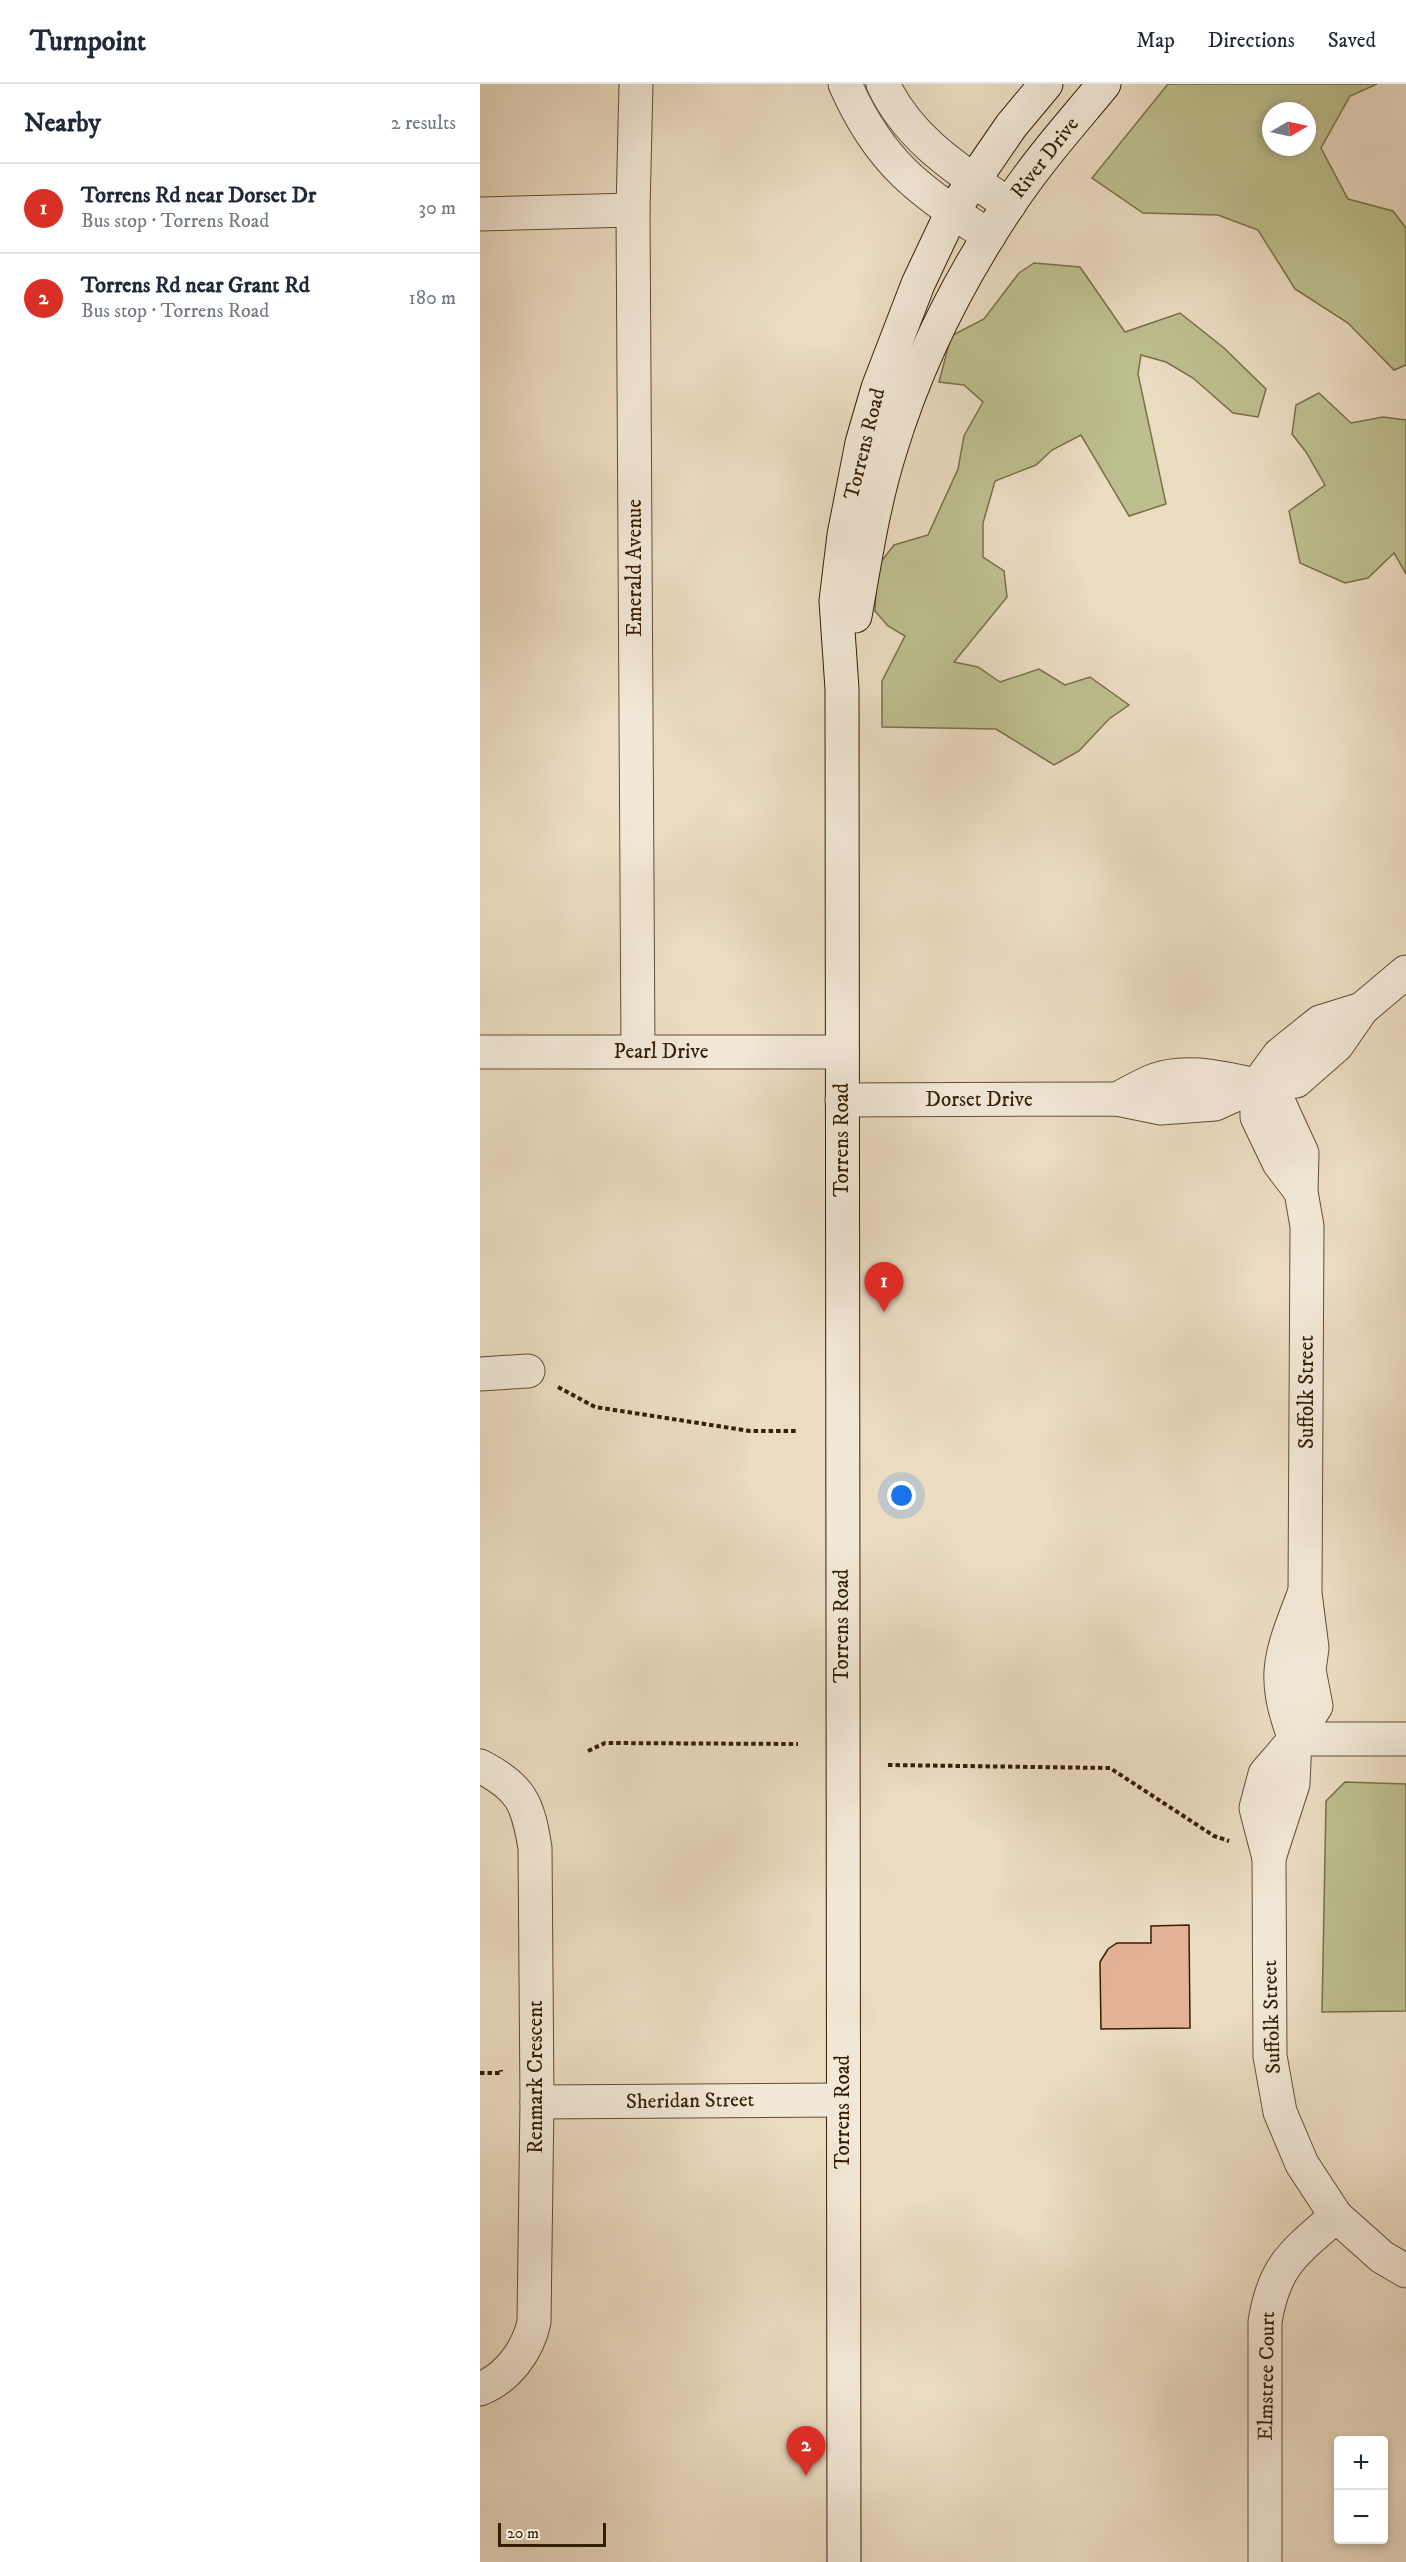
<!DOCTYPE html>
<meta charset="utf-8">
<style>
body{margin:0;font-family:"IM FELL DW Pica",serif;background:#f2f2f3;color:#1f2937}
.controls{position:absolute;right:18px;bottom:18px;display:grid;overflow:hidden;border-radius:6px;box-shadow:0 3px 9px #0003}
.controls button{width:54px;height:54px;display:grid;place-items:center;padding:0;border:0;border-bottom:2px solid #e0e1e3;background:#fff;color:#1f2937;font:30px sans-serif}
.compass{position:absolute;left:782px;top:18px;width:54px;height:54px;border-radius:50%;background:#fff;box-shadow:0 3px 9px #0003;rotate:81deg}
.scale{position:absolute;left:18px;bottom:15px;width:108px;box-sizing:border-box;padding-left:6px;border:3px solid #351f03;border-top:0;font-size:16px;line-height:21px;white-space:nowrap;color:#351f03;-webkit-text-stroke:4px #f2e8d7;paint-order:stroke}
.you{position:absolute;left:422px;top:1412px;width:21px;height:21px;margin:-15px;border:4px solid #fff;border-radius:50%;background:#1a73e8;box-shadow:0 0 0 9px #1a73e833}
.badge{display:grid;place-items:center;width:39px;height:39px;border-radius:50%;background:#d93025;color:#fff;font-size:20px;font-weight:700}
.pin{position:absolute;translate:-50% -50px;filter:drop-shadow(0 2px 3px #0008)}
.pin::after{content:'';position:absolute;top:32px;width:21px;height:18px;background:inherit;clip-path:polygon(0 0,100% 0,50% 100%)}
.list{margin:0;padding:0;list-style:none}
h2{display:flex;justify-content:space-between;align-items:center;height:78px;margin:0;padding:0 24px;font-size:26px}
h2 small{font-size:20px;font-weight:400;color:#747a83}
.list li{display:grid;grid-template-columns:39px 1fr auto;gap:18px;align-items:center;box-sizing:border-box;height:90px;padding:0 24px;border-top:2px solid #e0e1e3}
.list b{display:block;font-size:22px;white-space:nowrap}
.list p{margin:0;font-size:20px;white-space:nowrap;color:#747a83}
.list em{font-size:20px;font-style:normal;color:#747a83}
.map{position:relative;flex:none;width:926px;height:2478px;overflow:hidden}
header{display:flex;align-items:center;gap:36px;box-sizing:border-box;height:84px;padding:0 30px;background:#fff;border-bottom:2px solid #e0e1e3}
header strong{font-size:28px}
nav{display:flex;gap:33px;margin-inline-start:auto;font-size:21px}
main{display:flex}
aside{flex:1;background:#fff}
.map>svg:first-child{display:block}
.green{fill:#bdbf8f;stroke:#796f49;stroke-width:1.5;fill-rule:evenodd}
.building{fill:#e4b295;stroke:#351f03;stroke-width:1.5}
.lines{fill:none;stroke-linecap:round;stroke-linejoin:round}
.minor-casing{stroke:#624e33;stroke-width:35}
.secondary-casing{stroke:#351f03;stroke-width:35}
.path{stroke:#351f03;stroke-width:4;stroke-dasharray:4.5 3;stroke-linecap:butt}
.minor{stroke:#f2e8d7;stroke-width:33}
.secondary{stroke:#f2e8d7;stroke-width:33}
.labels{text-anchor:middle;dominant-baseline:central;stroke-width:6;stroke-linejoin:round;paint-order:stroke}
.street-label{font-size:21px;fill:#351f03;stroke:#f2e8d7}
</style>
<header>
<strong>Turnpoint</strong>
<nav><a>Map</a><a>Directions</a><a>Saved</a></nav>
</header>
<main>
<aside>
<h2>Nearby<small>2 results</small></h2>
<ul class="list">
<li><span class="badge">1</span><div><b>Torrens Rd near Dorset Dr</b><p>Bus stop · Torrens Road</p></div><em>30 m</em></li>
<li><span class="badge">2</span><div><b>Torrens Rd near Grant Rd</b><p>Bus stop · Torrens Road</p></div><em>180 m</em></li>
</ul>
</aside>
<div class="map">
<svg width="926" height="2478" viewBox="0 0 926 2478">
<rect width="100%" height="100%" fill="#ebdcc2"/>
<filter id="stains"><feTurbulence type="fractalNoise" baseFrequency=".00333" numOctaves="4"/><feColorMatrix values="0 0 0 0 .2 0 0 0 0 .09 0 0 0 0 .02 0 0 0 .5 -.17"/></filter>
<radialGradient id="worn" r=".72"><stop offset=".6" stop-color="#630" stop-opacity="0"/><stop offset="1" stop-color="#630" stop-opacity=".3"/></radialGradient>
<g class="green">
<path d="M688 0H897L870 12 841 64 868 115 913 127 926 144V281L914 286 868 239 815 205 778 146 738 131 663 129 612 94ZM791 27H827V63H791Z"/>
<path d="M554 179 600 183 645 248 700 229 744 264 786 305 778 333 753 329 713 294 686 278 661 271 658 290 686 420 649 432 601 351 572 366 556 381 515 397 503 439V473L524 487 527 513 474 578 498 583 520 598 559 585 585 601 610 593 649 621 629 635 599 667 574 681 516 645 402 643V597L425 552 408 542 395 527 397 483 414 461 448 451 478 385 484 352 503 318 484 301 459 298 471 252 504 235 539 189Z"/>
<path d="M839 309 871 339 903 333 926 336V490L914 469 888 494 865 499 820 479 809 427 845 401 826 368 812 350 816 321Z"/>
<path d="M865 1698 926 1700V1927L842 1928 846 1717Z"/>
</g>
<path class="building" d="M709 1841 710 1944 621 1945 620 1878 628 1865 637 1859H671V1842Z"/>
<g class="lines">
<g class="minor-casing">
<g id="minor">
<path d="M156 0 153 126 158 967"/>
<path d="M365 0C400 80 439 106 509 152"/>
<path d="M403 0C429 56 480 87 529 121"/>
<path d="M0 130 153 126"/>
<path d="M0 968H362"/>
<path d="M777 1001 800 1021 822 1069 821 1108 827 1142 825 1509 832 1564 829 1586 836 1622 815 1655 813 1700 789 1774"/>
<path d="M777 1001V1033L799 1079 821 1108"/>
<path d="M637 1015C649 1009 662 1001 675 996 707 984 745 995 777 1001L799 971 840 938 882 925"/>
<path d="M362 1016 637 1015 681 1024 735 1020 777 1001 816 997 857 961 882 925 926 888"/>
<path d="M0 1290 48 1287"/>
<path d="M824 1510C801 1570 790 1593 815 1655L785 1690 776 1724 789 1774 790 1972 800 2028 822 2080 856 2132 902 2173 926 2187"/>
<path d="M815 1655H926"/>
<path d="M0 1682C41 1703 48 1719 55 1764L57 2018 54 2238C48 2266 28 2294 0 2305"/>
<path d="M57 2018 362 2016"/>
<path d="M785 2478V2238C794 2181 814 2169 856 2132"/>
</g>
</g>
<g class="secondary-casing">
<g id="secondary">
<path d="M375 532C385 477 393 421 410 367 436 281 478 197 528 122 557 78 591 40 624 0"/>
<path d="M364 2478 362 605 356 517 364 451 382 359 398 304 438 200 472 128 531 42 566 0"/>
</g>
</g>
<g class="path">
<path d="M78 1303 115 1323 270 1347H318"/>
<path d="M108 1667 125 1659 318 1660"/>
<path d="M408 1681 630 1684 734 1752 749 1757"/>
<path d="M0 1989H21V1986"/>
</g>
<use href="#minor" class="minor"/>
<use href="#secondary" class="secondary"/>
</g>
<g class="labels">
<g class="street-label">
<text transform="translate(565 74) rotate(-52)">River Drive</text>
<text transform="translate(385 360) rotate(-76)">Torrens Road</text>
<text transform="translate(155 484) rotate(-90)">Emerald Avenue</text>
<text x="181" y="968">Pearl Drive</text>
<text x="499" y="1016">Dorset Drive</text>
<text transform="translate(362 1056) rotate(-90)">Torrens Road</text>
<text transform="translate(827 1308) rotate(-90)">Suffolk Street</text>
<text transform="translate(362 1542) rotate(-90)">Torrens Road</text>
<text transform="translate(792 1933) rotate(-92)">Suffolk Street</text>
<text transform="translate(56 1993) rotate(-90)">Renmark Crescent</text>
<text transform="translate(210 2017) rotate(-1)">Sheridan Street</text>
<text transform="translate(363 2028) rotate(-90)">Torrens Road</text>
<text transform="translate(787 2292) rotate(-89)">Elmstree Court</text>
</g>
</g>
<rect width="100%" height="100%" filter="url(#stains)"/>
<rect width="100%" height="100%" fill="url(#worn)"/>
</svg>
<div class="controls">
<button>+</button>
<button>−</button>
</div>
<svg class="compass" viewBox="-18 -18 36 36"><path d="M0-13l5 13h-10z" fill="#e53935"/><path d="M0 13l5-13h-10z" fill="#747a83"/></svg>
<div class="scale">20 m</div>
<div class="you"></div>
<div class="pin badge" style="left:404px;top:1228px">1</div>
<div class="pin badge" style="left:326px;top:2392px">2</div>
</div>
</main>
